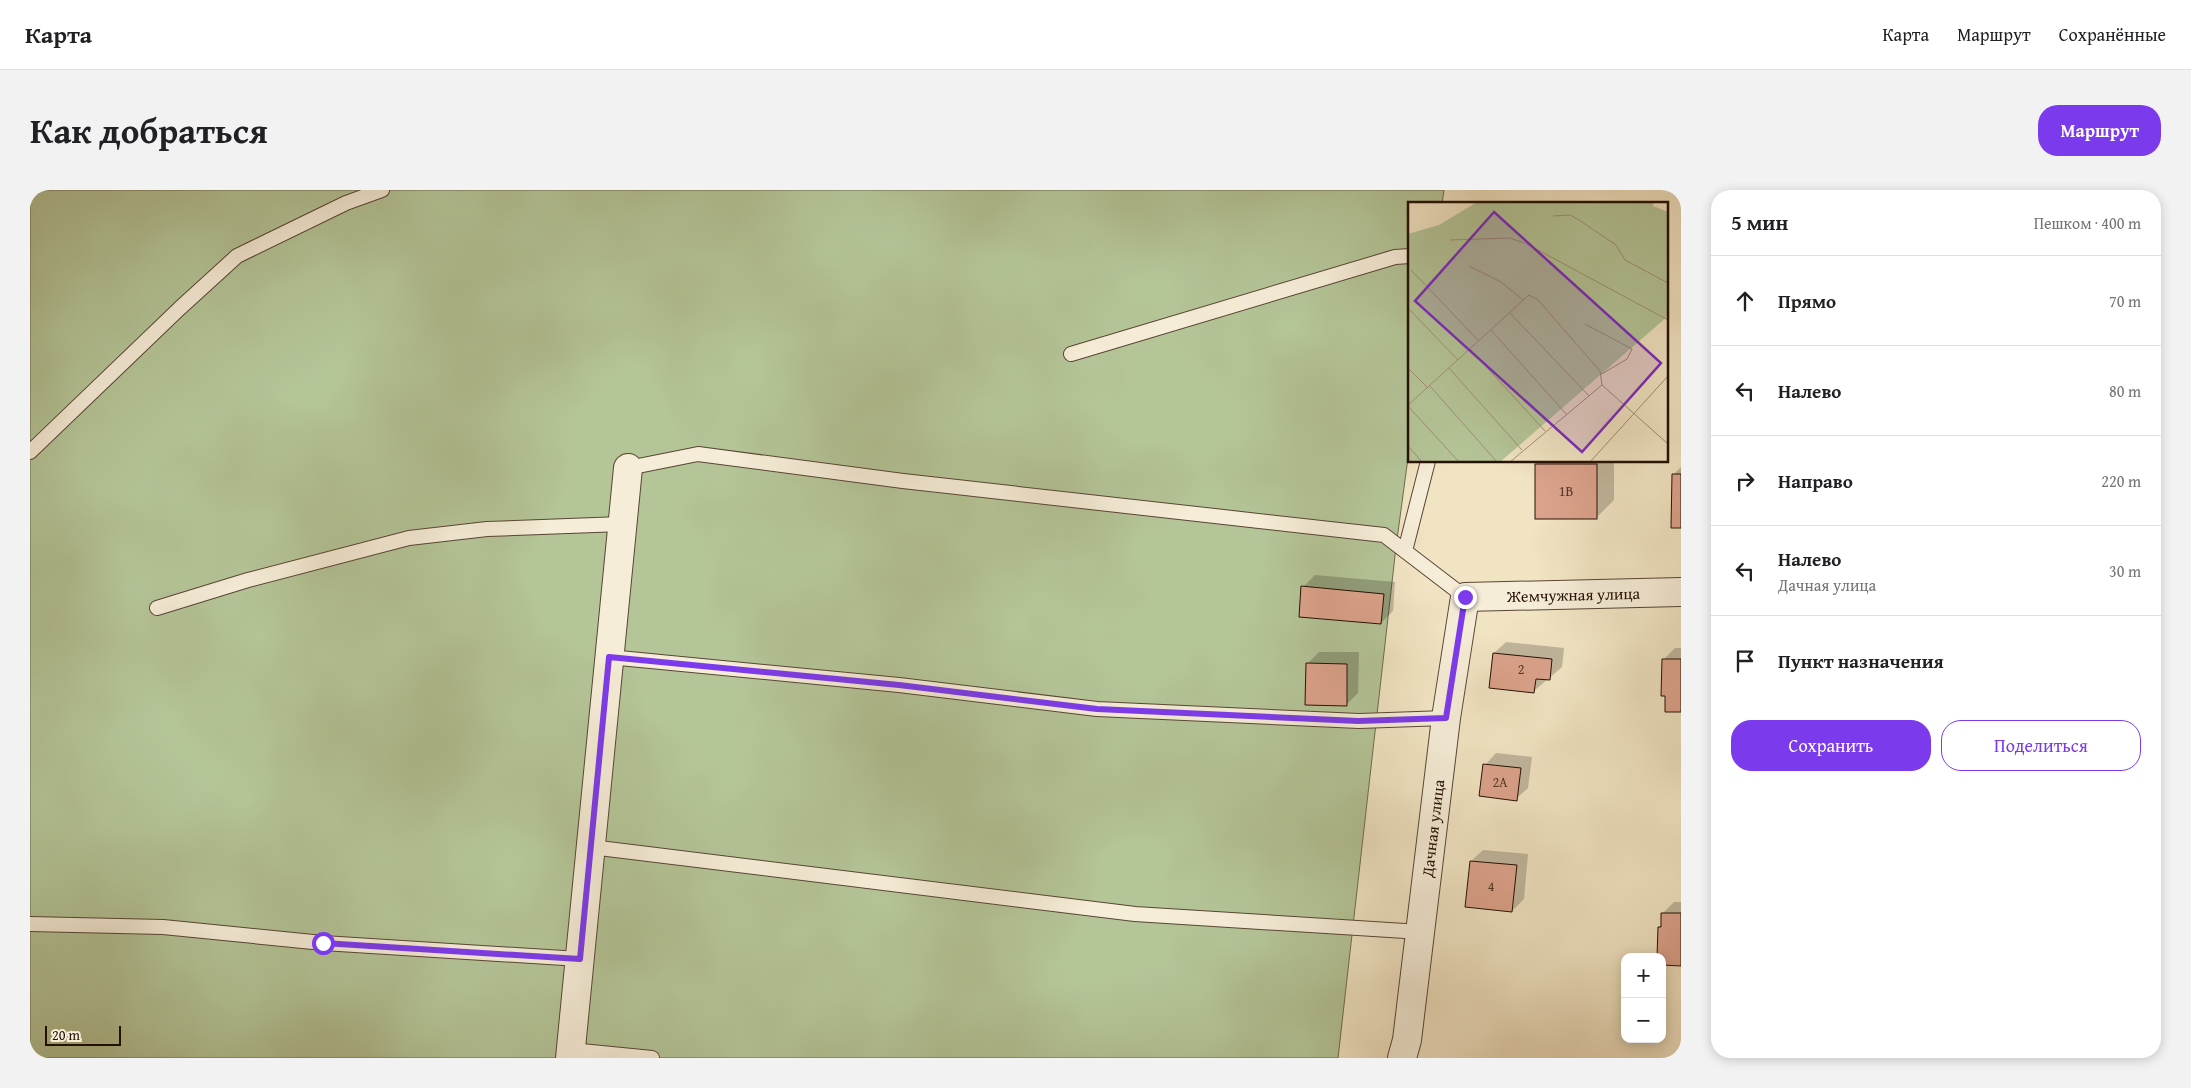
<!DOCTYPE html>
<html lang="ru">
<meta charset="utf-8">
<style>
body{margin:0;font-family:"Gentium Book Plus",serif;background:#f2f2f2;color:#202124}
.controls{position:absolute;right:15px;bottom:15px;display:grid;overflow:hidden;border-radius:10px;box-shadow:0 2px 12px #0003}
.controls button{width:45px;height:45px;display:grid;place-items:center;padding:0;border:0;border-bottom:1px solid #e0e0e0;background:#fff;color:#202124;font:25px sans-serif}
.scale{position:absolute;left:15px;bottom:12px;width:76px;box-sizing:border-box;padding-left:5px;border:2px solid #251005;border-top:0;font-size:14px;line-height:18px;white-space:nowrap;color:#251005;-webkit-text-stroke:4px #f6edd8;paint-order:stroke}
.stop{position:absolute;width:15px;height:15px;margin:-11px;border:4px solid #7c3aed;border-radius:50%;background:#fff}
.stop.end{background:#7c3aed;border-color:#fff;box-shadow:0 1px 5px #0008}
.list{margin:0;padding:0;list-style:none}
h2{display:flex;justify-content:space-between;align-items:center;height:65px;margin:0;padding:0 20px;font-size:21px}
h2 small{font-size:16px;font-weight:400;color:#757577}
.list li{display:grid;grid-template-columns:32px 1fr auto;gap:15px;align-items:center;box-sizing:border-box;height:90px;padding:0 20px;border-top:1px solid #e0e0e0}
.list b{display:block;font-size:19px;white-space:nowrap}
.list p{margin:0;font-size:16px;white-space:nowrap;color:#757577}
.list em{font-size:16px;font-style:normal;color:#757577}
.actions{display:flex;gap:10px;padding:15px 20px}
.actions a{flex:1;padding:11px 0;border:1px solid #7c3aed;border-radius:20px;text-align:center;font-size:18px;color:#7c3aed}
.actions .main{background:#7c3aed;color:#fff}
.icon{flex:none;width:28px;height:28px;fill:none;stroke:currentColor;stroke-width:2;stroke-linecap:round;stroke-linejoin:round}
.map{position:relative;flex:none;width:1651px;height:868px;overflow:hidden;border-radius:20px}
header{display:flex;align-items:center;gap:30px;box-sizing:border-box;height:70px;padding:0 25px;background:#fff;border-bottom:1px solid #e0e0e0}
header strong{font-size:24px}
nav{display:flex;gap:28px;margin-inline-start:auto;font-size:18px}
.intro{display:flex;align-items:center;justify-content:space-between;box-sizing:border-box;height:120px;padding:0 30px}
h1{margin:0;font-size:35px}
.button{padding:12px 22px;border-radius:20px;background:#7c3aed;color:#fff;font-size:18px;font-weight:700}
main{display:flex;gap:30px;padding:0 30px}
aside{flex:1;background:#fff;border-radius:20px;box-shadow:0 2px 12px #0003}
.map>svg:first-child{display:block}
.green{fill:#b4c598;stroke:#6c6a4e}
.shadow{fill:#0003}
.building{fill:#dca38c;stroke:#251005}
.lines{fill:none;stroke-linecap:round;stroke-linejoin:round}
.lane-casing{stroke:#584534;stroke-width:16}
.street-casing{stroke:#584534;stroke-width:30}
.lane{stroke:#f6edd8;stroke-width:14}
.street{stroke:#f6edd8;stroke-width:28}
.route{stroke:#7c3aed;stroke-width:6}
.labels{text-anchor:middle;dominant-baseline:central;stroke-width:4;stroke-linejoin:round;paint-order:stroke}
.number-label{font-size:14px;fill:#533527}
.street-label{font-size:16px;fill:#251005;stroke:#f6edd8}
.inset-road{fill:none;stroke:#9f8f77;stroke-width:1}
.view{fill:#7b2cbf;fill-opacity:0.15;stroke:#7b2cbf;stroke-width:2.5}
.inset-edge{fill:none;stroke:#251005;stroke-width:2.5}
</style>
<header>
<strong>Карта</strong>
<nav><a>Карта</a><a>Маршрут</a><a>Сохранённые</a></nav>
</header>
<div class="intro"><h1>Как добраться</h1><a class="button">Маршрут</a></div>
<main>
<div class="map">
<svg width="1651" height="868" viewBox="0 0 1651 868">
<rect width="100%" height="100%" fill="#f1e4c3"/>
<filter id="stains"><feTurbulence type="fractalNoise" baseFrequency=".004" numOctaves="4"/><feColorMatrix values="0 0 0 0 .2 0 0 0 0 .09 0 0 0 0 .02 0 0 0 .5 -.17"/></filter>
<radialGradient id="worn" r=".72"><stop offset=".6" stop-color="#630" stop-opacity="0"/><stop offset="1" stop-color="#630" stop-opacity=".3"/></radialGradient>
<path class="green" d="M0 0H1414L1412 14H1380V253L1366 357 1308 868H0Z"/>
<g class="shadow">
<path d="M1509 271H1584V310L1566 328 1506 274Z"/>
<path d="M1651 277V337L1643 285Z"/>
<path d="M1285 385 1365 392 1363 421 1351 433 1273 397Z"/>
<path d="M1476 452 1534 458 1532 477 1504 501 1464 463Z"/>
<path d="M1645 458H1651V521L1634 469Z"/>
<path d="M1289 462H1329L1328 503 1316 515 1277 474Z"/>
<path d="M1466 563 1502 567 1498 598 1486 609 1455 575Z"/>
<path d="M1453 660 1498 664 1494 709 1482 721 1441 671Z"/>
<path d="M1644 712H1651V774L1632 767 1629 737 1632 734 1633 723Z"/>
</g>
<g class="building">
<rect x="1505" y="274" width="62" height="55"/>
<path d="M1642 284H1651V338H1641Z"/>
<path d="M1271 396 1354 404 1351 434 1269 427Z"/>
<path d="M1463 463 1522 469 1520 490 1506 489 1504 503 1459 498Z"/>
<path d="M1632 469H1651V522H1635V506H1631Z"/>
<path d="M1276 473 1317 474V516L1275 515Z"/>
<path d="M1453 574 1491 578 1487 611 1449 606Z"/>
<path d="M1440 671 1487 675 1482 722 1435 717Z"/>
<path d="M1631 723H1651V776L1632 775V767H1627L1628 737H1631Z"/>
</g>
<g class="lines">
<g class="lane-casing">
<g id="lane">
<path d="M1041 164 1365 67 1380 66"/>
<path d="M0 262 150 118 207 66 316 13 352 0"/>
<path d="M598 278 668 264 873 291 1354 345 1435 407"/>
<path d="M1375 361 1398 271"/>
<path d="M127 418 218 390 379 348 457 339 592 334"/>
<path d="M579 467 869 495 1067 519 1329 531 1416 528"/>
<path d="M561 657 1105 724 1391 742"/>
<path d="M0 734 133 737 293 753 550 769"/>
<path d="M541 860 622 868"/>
</g>
</g>
<g class="street-casing">
<g id="street">
<path d="M540 868 598 278"/>
<path id="s1" d="M1372 868 1377 850 1416 528 1435 407 1651 402"/>
</g>
</g>
<use href="#lane" class="lane"/>
<use href="#street" class="street"/>
</g>
<g class="lines">
<path class="route" d="M293 753 550 769 579 467 869 495 1067 519 1328 531 1416 528 1435 407"/>
</g>
<g class="labels">
<g class="number-label">
<text x="1536" y="301">1В</text>
<text x="1491" y="479">2</text>
<text x="1470" y="592">2А</text>
<text x="1461" y="696">4</text>
</g>
<g class="street-label">
<text stroke="none"><textPath href="#s1" startOffset="574">Жемчужная улица</textPath></text>
<text stroke="none"><textPath href="#s1" startOffset="232">Дачная улица</textPath></text>
</g>
</g>
<g transform="translate(1378 12)">
<rect width="260" height="260" fill="#f1e4c3"/>
<path d="M69 0H246L245 4 260 10V114L92 260H0V32L31 23Z" fill="#b4c598"/>
<path class="inset-road" d="M145 14 162 13 171 18 208 43 217 58 260 81M42 38 101 36 117 41 260 118M61 64 93 80 115 98M3 68 71 139M0 106 50 158M102 111 181 194M177 122 224 147 219 157 192 173M83 128 159 213M62 147 137 229M0 166 20 186M41 166 114 248M194 183 260 242M22 184 89 260M0 203 121 93 130 98 192 169 194 183M0 204 51 260M0 244 14 260M102 260 194 183M182 260 260 174"/>
<path class="view" d="M86 10 253 161 174 250 7 99Z"/>
<rect width="260" height="260" class="inset-edge"/>
</g>
<rect width="100%" height="100%" filter="url(#stains)"/>
<rect width="100%" height="100%" fill="url(#worn)"/>
</svg>
<div class="controls">
<button>+</button>
<button>−</button>
</div>
<div class="scale">20 m</div>
<div class="stop" style="left:293px;top:753px"></div>
<div class="stop end" style="left:1435px;top:407px"></div>
</div>
<aside>
<h2>5 мин<small>Пешком · 400 m</small></h2>
<ul class="list">
<li><svg class="icon" aria-label="ahead" viewBox="0 0 24 24"><path d="M12 20V5M6 11l6-6 6 6"/></svg><div><b>Прямо</b></div><em>70 m</em></li>
<li><svg class="icon" aria-label="left" viewBox="0 0 24 24"><path d="M17 20v-9H6M10 6l-5 5 5 5"/></svg><div><b>Налево</b></div><em>80 m</em></li>
<li><svg class="icon" aria-label="right" viewBox="0 0 24 24"><path d="M7 20v-9h11M14 6l5 5-5 5"/></svg><div><b>Направо</b></div><em>220 m</em></li>
<li><svg class="icon" aria-label="left" viewBox="0 0 24 24"><path d="M17 20v-9H6M10 6l-5 5 5 5"/></svg><div><b>Налево</b><p>Дачная улица</p></div><em>30 m</em></li>
<li><svg class="icon" aria-label="arrive" viewBox="0 0 24 24"><path d="M6 21V4h12l-3 4 3 4H6"/></svg><div><b>Пункт назначения</b></div></li>
</ul>
<div class="actions"><a class="main">Сохранить</a><a>Поделиться</a></div>
</aside>
</main>
